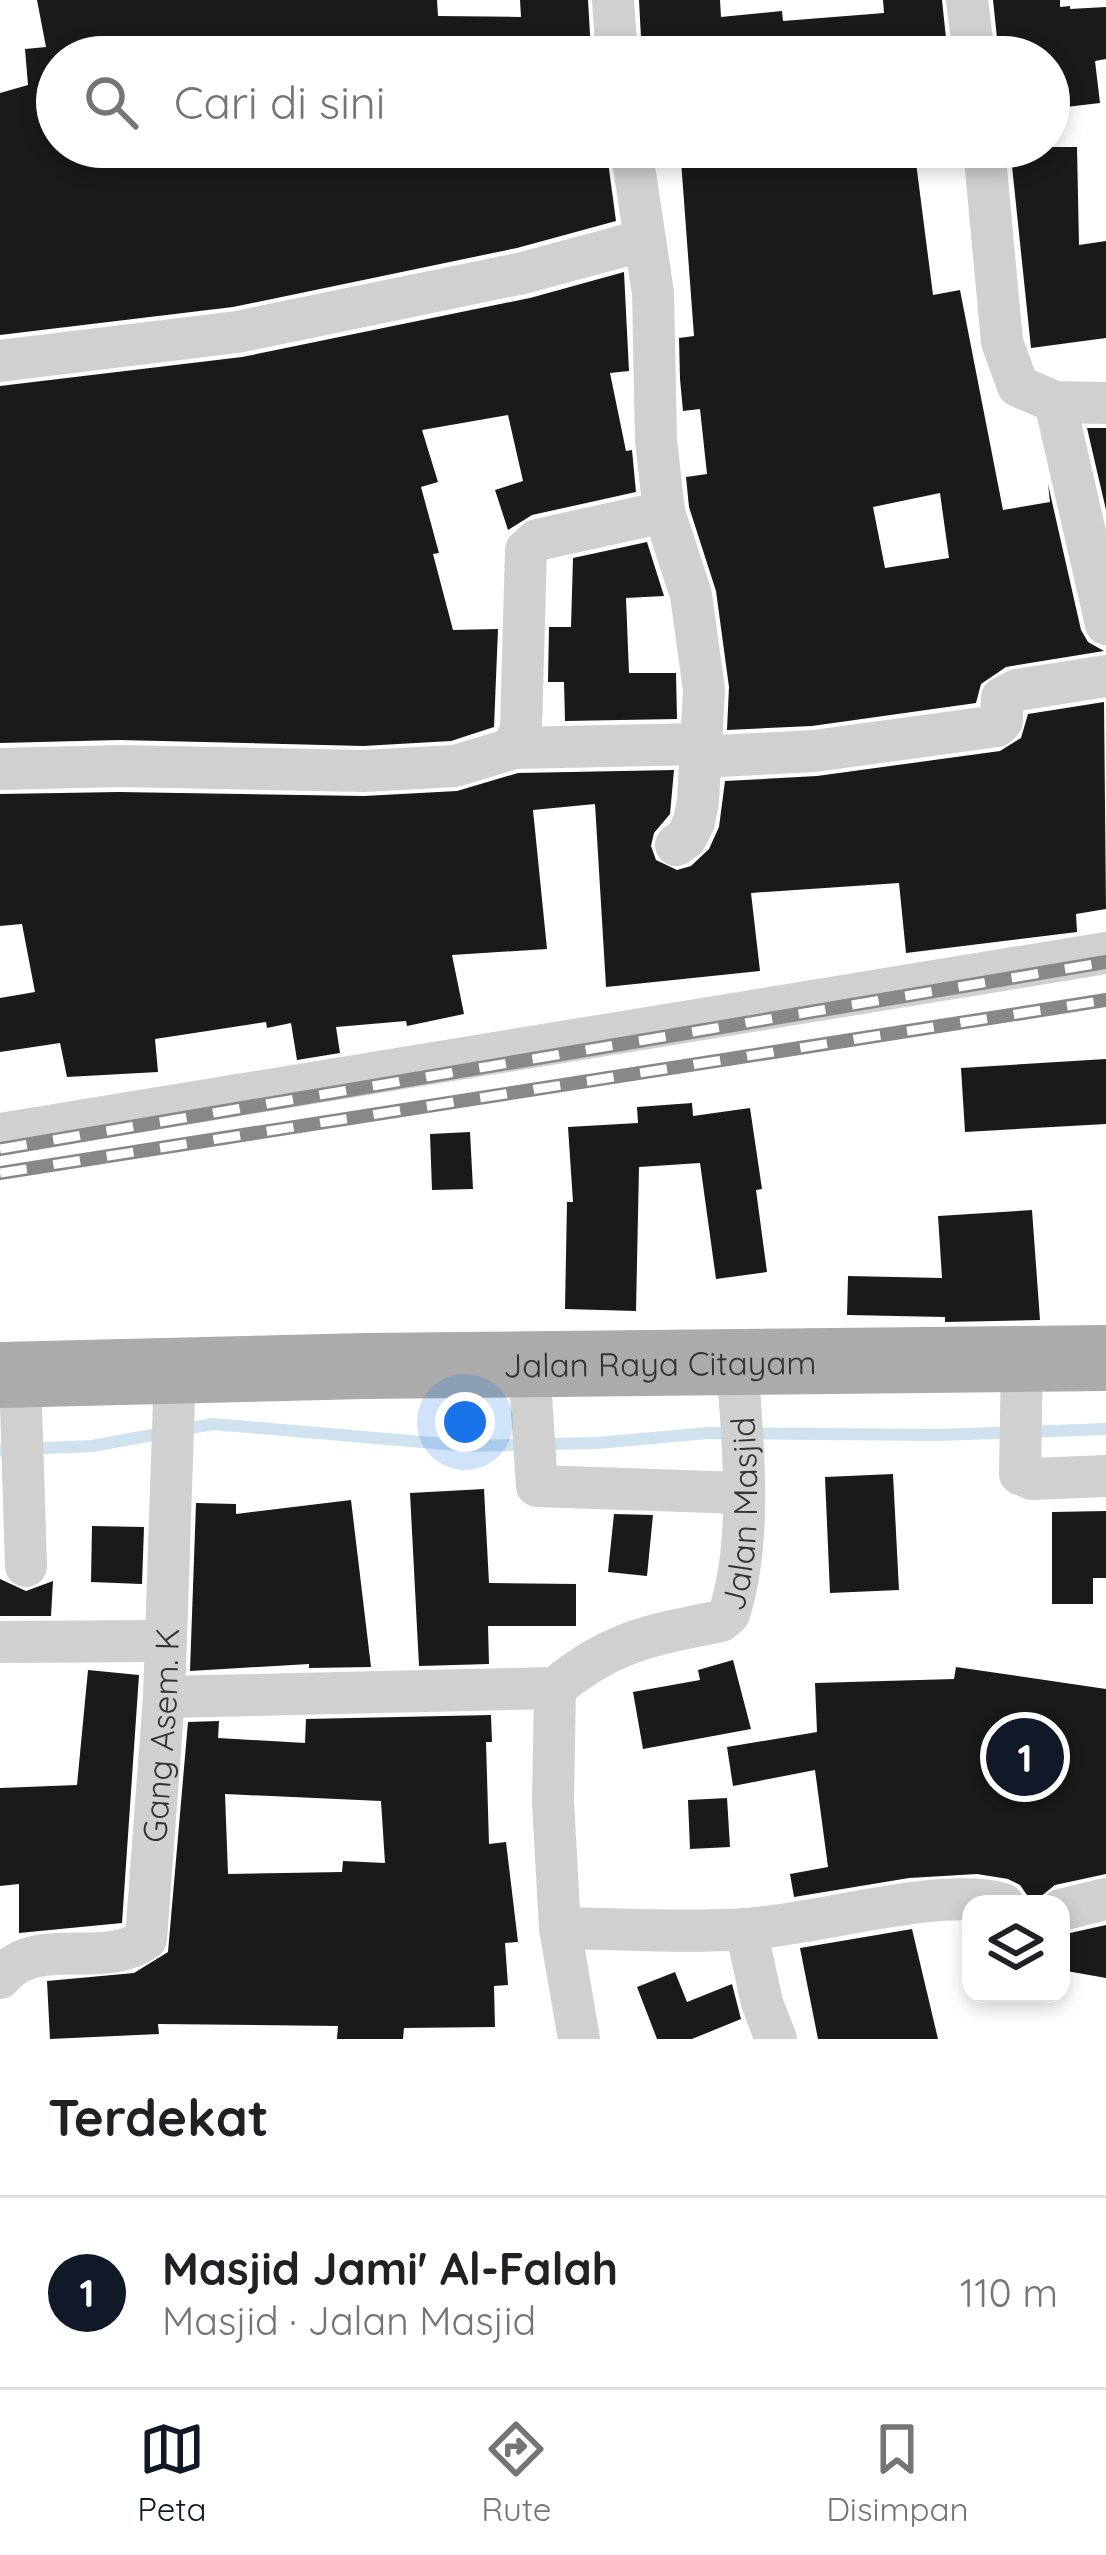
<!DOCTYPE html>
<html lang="id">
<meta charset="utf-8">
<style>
body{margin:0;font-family:Quicksand,sans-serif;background:#f6f6f6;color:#202124}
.controls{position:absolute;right:36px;bottom:36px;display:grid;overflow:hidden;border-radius:24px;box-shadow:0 6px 18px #0003}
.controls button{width:108px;height:108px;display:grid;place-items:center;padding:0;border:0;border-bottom:3px solid #e0e0e0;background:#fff;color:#202124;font:60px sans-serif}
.you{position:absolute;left:465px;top:1422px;width:42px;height:42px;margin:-30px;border:9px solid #fff;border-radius:50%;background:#1a73e8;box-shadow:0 0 0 18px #1a73e833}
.badge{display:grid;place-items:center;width:78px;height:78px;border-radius:50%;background:#111827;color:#fff;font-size:39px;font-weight:700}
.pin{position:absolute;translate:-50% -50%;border:6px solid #fff;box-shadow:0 3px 12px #0006}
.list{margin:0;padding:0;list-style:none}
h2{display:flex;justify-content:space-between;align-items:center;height:156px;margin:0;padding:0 48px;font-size:51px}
h2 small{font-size:39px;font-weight:400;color:#757577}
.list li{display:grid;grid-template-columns:78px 1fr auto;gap:36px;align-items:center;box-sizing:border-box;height:192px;padding:0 48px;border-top:3px solid #e0e0e0}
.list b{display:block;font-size:45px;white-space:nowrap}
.list p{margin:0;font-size:39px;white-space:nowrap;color:#757577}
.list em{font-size:39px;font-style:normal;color:#757577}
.icon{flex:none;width:66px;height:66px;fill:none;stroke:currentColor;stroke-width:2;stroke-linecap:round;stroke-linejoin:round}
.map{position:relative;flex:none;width:1106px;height:2039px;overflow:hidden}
.search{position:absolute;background:#fff;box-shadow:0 6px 18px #0003;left:36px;right:36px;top:36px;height:132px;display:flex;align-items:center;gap:30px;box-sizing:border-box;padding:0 42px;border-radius:66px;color:#757577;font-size:45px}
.sheet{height:348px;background:#fff}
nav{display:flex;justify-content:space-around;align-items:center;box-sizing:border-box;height:168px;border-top:3px solid #e0e0e0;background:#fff;font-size:33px;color:#757577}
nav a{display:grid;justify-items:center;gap:6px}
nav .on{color:#111827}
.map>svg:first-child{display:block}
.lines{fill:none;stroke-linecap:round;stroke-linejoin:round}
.stream{stroke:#cfe2ee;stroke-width:12}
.building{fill:#1a1a1a;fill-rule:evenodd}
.minor{stroke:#d0d0d0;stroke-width:42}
.primary{stroke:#ababab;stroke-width:66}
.rail-casing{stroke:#888;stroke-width:14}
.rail{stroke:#fff;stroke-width:9;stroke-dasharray:27;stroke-linecap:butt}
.labels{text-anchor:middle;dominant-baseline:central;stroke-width:12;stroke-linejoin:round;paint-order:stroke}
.street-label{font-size:33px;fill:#333;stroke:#fff}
</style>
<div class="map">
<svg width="1106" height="2039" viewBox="0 0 1106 2039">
<rect width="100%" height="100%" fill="#fff"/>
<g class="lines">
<path class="stream" d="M0 1450 92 1446 213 1424 468 1446 597 1443 708 1433 938 1435 1106 1429"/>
</g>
<g class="building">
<path d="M37 0H437L438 16 521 17 520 0H588L591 52 571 57H253L251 41 193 57H57V147H606L616 221 517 248 233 307 0 335V93L28 85 25 49 46 47Z"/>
<path d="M639 0H720L721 17 782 11 783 21 884 13 883 0H942L948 57H642Z"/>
<path d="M993 0H1060V7L1070 6V9L1106 7V59L1095 61 1100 103 1049 109V57H999Z"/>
<path d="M680 147H914L933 295 960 290 1003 510 1050 502 1048 484 1081 630 1088 642 1104 651 1006 667 981 684 976 703 812 726 727 730 729 687 716 591 689 507 686 477 707 474 700 409 683 411 680 379 679 338 694 336ZM940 493 949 558 885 568 873 507Z"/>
<path d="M1010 147H1077L1079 245 1106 241V338L1031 348Z"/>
<path d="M624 272 629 371 610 373 626 451 632 450 636 492 532 515 508 530 495 490 523 481 508 415 422 430 438 482 421 487 439 553 433 554 453 630 498 629 494 727 451 741 363 746 119 740 0 743V386L242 357 530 298Z"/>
<path d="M1087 428H1106V510Z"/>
<path d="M647 542 664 596 626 598 629 673H676L677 719 565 721 564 682H548L549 627H571L573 558Z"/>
<path d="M1104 702 1106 909 1076 914 1077 932 906 953 899 883 751 893 760 971 606 987 595 804 533 810 547 949 452 955 464 1014 407 1026 406 1021 336 1027 340 1053 297 1060 291 1023 267 1028 266 1022 155 1039 158 1072 67 1077 60 1043 0 1052V998L35 992 22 924 0 926V794L119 792 364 796 457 791 518 773 674 770 670 814 654 833 651 846 656 860 677 870 691 866 709 849 719 827 725 781 817 776 1000 751 1021 738 1028 714Z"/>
<path d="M1106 1059V1124L965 1132 961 1068Z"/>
<path d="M692 1103 693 1116 750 1108 762 1189 756 1190 767 1272 716 1279 700 1163 639 1167 636 1311 565 1309 567 1202H573L568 1127 638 1123 637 1107Z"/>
<path d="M470 1132 473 1189 432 1190 430 1134Z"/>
<path d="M1032 1210 1040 1320 945 1322V1317L847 1315 848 1276 942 1278 938 1216Z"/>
<path d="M893 1474 899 1590 830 1593 825 1477Z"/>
<path d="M484 1489 489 1583 576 1584V1626H488L489 1664 419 1666 410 1493Z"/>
<path d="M351 1500 371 1667 309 1668V1664L190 1671 196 1503 236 1504V1514Z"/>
<path d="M1106 1511V1578H1093V1604H1052V1512Z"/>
<path d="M614 1514 653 1515 647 1576 608 1572Z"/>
<path d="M92 1526 144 1527 142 1584 91 1582Z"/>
<path d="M0 1579 26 1591 53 1581 51 1616H0Z"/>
<path d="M733 1660 751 1729 643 1749 633 1692 700 1680 698 1670Z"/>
<path d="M956 1667 1106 1689V1874L1055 1885 1040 1897 1027 1895 1020 1885 1008 1879 977 1874 909 1878 794 1897 790 1874 828 1867 815 1770 733 1786 727 1747 817 1732 815 1683 954 1679Z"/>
<path d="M88 1670 139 1675 122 1923 19 1933V1884L0 1886V1788L77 1785Z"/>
<path d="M491 1715 492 1742H486L489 1844 506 1842 518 1942 505 1943 508 1985 494 1986 495 2027 404 2028 403 2039H337L338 2026 158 2024 159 2034 50 2039 47 1981 134 1973 168 1952 188 1722 219 1721 218 1738 305 1743 306 1719ZM225 1794 381 1801 385 1863 343 1861 342 1872 228 1874Z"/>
<path d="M727 1798 730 1847 690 1849 688 1800Z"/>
<path d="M1106 1925V1978L1061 1970V1935Z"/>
<path d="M912 1929 938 2039H818L800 1948Z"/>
<path d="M675 1972 687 2002 732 1984 741 2019 692 2039H657L637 1987Z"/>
</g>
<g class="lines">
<g class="minor">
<path d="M613 0 617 57"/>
<path d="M967 0 974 57"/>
<path d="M631 147 653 293 656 440 664 512 691 595 704 690 698 801 694 822 686 838 676 845"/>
<path d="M984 147 1002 342 1018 386 1055 402 1106 403"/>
<path d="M0 361 237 332 523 273 645 240"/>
<path d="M1055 402 1106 624"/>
<path d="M514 748 521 728 526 550 537 540 664 512"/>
<path d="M699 757 814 751 997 726 1002 721V698L1017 690 1106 676"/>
<path d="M0 769 119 766 363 771 455 766 514 748 700 744"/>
<path d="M0 1134 1106 953"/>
<path d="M1022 1356 1020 1474 1032 1479 1106 1476"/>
<path d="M529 1366 537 1486 742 1493"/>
<path d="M20 1374 26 1566"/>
<path d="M0 1642 166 1641"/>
<path id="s1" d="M555 1688C611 1641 651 1635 721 1621L729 1614C753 1540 743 1441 737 1364"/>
<path d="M555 1688 553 1802 560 1928 579 2039"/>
<path d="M164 1697 555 1688"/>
<path d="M1061 1910 1106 1899"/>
<path d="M560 1928C621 1929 684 1933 746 1929 815 1925 940 1886 1003 1904"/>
<path d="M746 1929 762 2003 776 2039"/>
<path id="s2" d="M0 1978C36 1933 103 1971 146 1939L164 1697 175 1370"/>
</g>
<path class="primary" id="s3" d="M0 1375 365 1366 1106 1358"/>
<g class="rail-casing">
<g id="rail">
<path d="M0 1149 1106 962"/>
<path d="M0 1173 1106 1000"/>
</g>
</g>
<use href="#rail" class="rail"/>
</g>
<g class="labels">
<g class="street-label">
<text stroke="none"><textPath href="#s3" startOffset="660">Jalan Raya Citayam</textPath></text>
<text stroke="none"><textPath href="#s1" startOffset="294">Jalan Masjid</textPath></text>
<text stroke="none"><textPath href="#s2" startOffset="360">Gang Asem. K</textPath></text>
</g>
</g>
</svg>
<div class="controls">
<button><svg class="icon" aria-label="layers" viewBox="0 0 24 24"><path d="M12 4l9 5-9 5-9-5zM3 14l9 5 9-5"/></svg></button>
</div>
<div class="you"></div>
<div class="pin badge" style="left:1025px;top:1757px">1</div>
<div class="search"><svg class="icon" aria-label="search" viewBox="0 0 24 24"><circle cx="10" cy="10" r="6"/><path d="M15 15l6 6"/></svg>Cari di sini</div>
</div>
<section class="sheet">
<h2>Terdekat<small></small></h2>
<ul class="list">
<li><span class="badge">1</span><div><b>Masjid Jami' Al-Falah</b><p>Masjid · Jalan Masjid</p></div><em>110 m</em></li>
</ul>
</section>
<nav>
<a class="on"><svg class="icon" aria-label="map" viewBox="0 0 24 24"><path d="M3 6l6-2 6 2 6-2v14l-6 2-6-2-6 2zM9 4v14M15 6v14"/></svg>Peta</a>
<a><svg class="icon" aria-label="directions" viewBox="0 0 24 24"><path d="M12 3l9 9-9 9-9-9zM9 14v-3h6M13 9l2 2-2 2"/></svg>Rute</a>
<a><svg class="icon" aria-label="saved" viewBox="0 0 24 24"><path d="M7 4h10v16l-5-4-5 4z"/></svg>Disimpan</a>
</nav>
